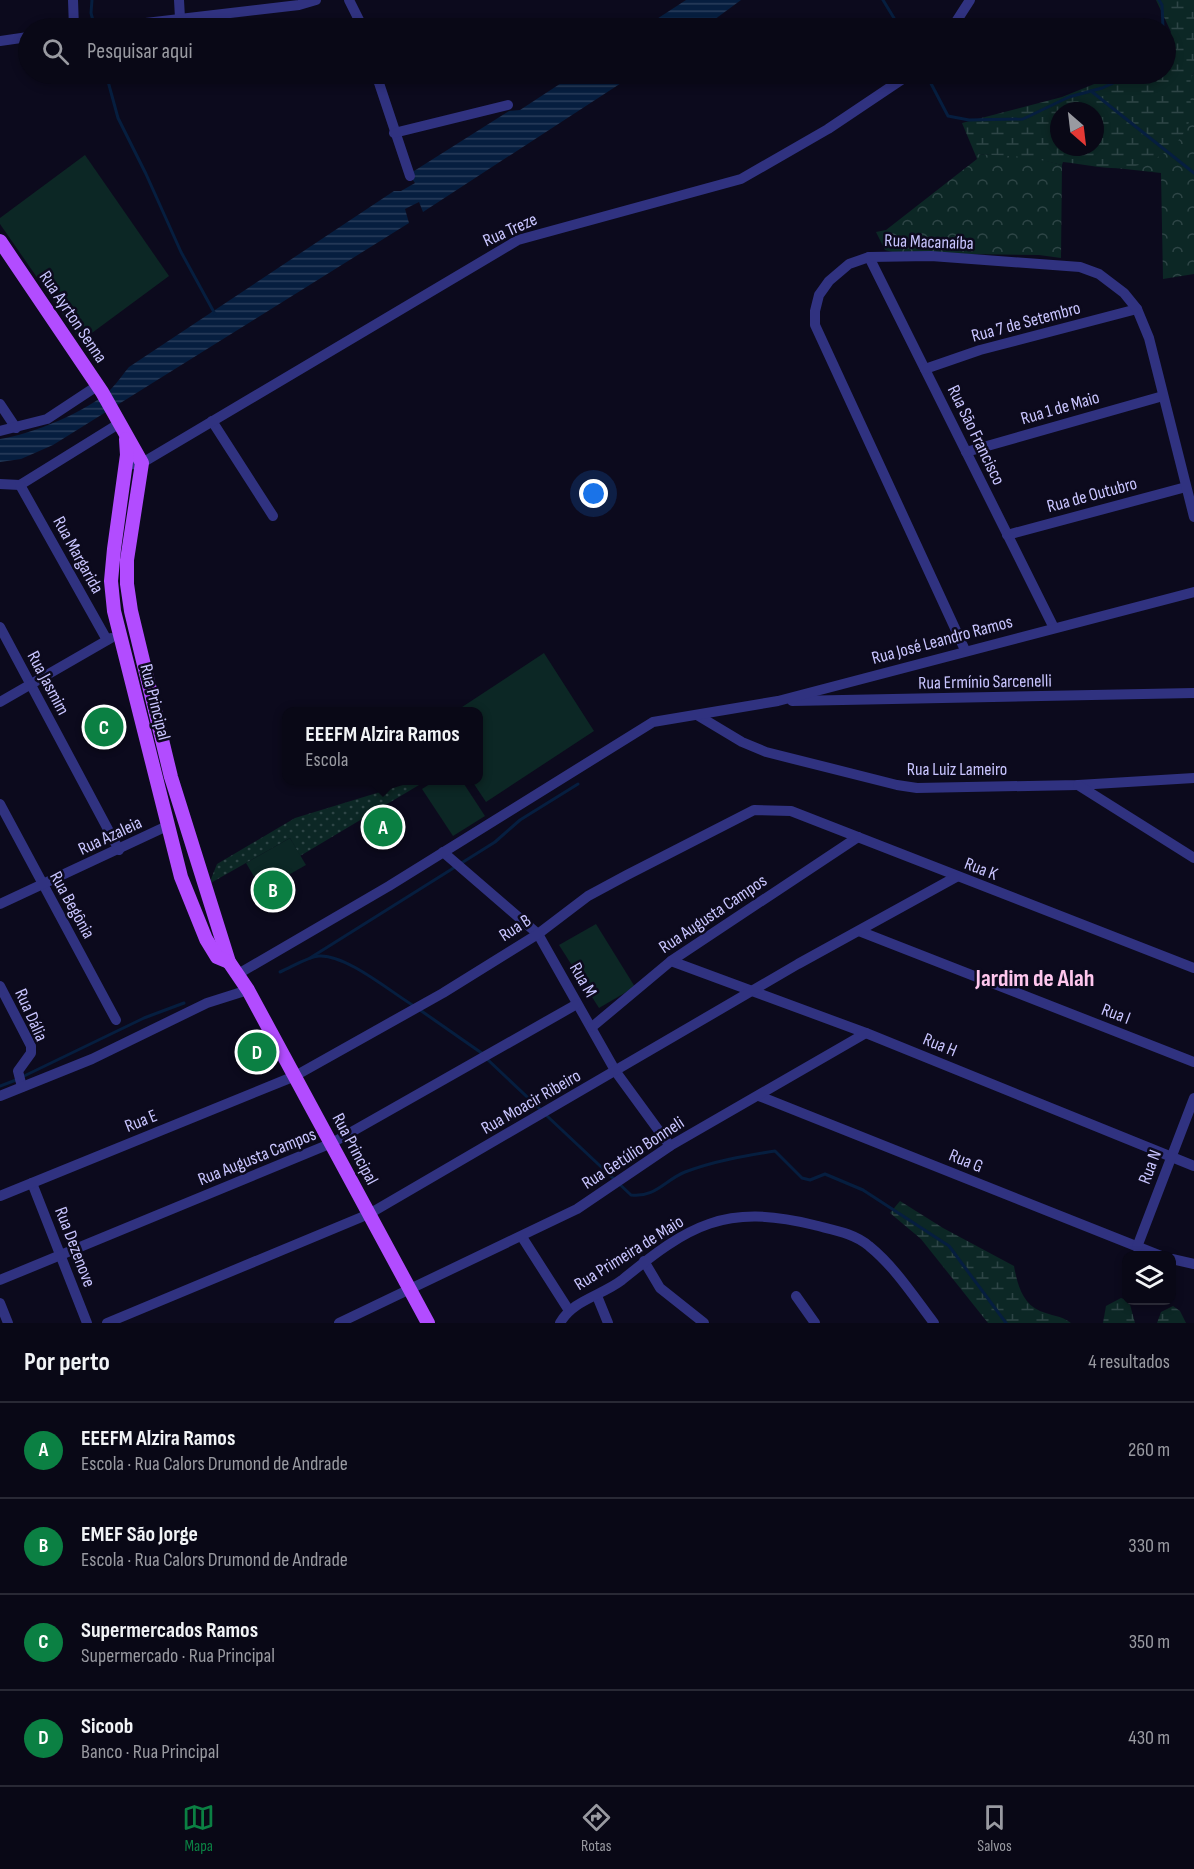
<!DOCTYPE html>
<html lang="pt">
<meta charset="utf-8">
<style>
body{margin:0;font-family:"Sofia Sans Condensed",sans-serif;background:#12111f;color:#f1f3f6}
.controls{position:absolute;right:18px;bottom:18px;display:grid;overflow:hidden;border-radius:12px;box-shadow:0 3px 9px #0003}
.controls button{width:54px;height:54px;display:grid;place-items:center;padding:0;border:0;border-bottom:2px solid #292935;background:#090816;color:#f1f3f6;font:30px sans-serif}
.compass{position:absolute;left:1050px;top:102px;width:54px;height:54px;border-radius:50%;background:#090816;box-shadow:0 3px 9px #0003;rotate:152deg}
.you{position:absolute;left:594px;top:494px;width:21px;height:21px;margin:-15px;border:4px solid #fff;border-radius:50%;background:#1a73e8;box-shadow:0 0 0 9px #1a73e833}
.badge{display:grid;place-items:center;width:39px;height:39px;border-radius:50%;background:#0b8043;color:#fff;font-size:20px;font-weight:700}
.pin{position:absolute;translate:-50% -50%;border:3px solid #fff;box-shadow:0 2px 6px #0006}
.popup{position:absolute;left:282px;top:707px;width:201px;height:78px;box-sizing:border-box;display:grid;place-content:center;border-radius:12px;background:#090816;filter:drop-shadow(0 2px 4px #0005);font-size:20px;white-space:nowrap;color:#999aa1}
.popup b{font-size:22px;color:#f1f3f6}
.popup::after{content:'';position:absolute;left:50%;top:100%;margin-left:-12px;border:12px solid transparent;border-top-color:#090816}
.list{margin:0;padding:0;list-style:none}
h2{display:flex;justify-content:space-between;align-items:center;height:78px;margin:0;padding:0 24px;font-size:26px}
h2 small{font-size:20px;font-weight:400;color:#999aa1}
.list li{display:grid;grid-template-columns:39px 1fr auto;gap:18px;align-items:center;box-sizing:border-box;height:96px;padding:0 24px;border-top:2px solid #292935}
.list b{display:block;font-size:22px;white-space:nowrap}
.list p{margin:0;font-size:20px;white-space:nowrap;color:#999aa1}
.list em{font-size:20px;font-style:normal;color:#999aa1}
.icon{flex:none;width:33px;height:33px;fill:none;stroke:currentColor;stroke-width:2;stroke-linecap:round;stroke-linejoin:round}
.map{position:relative;flex:none;width:1194px;height:1323px;overflow:hidden}
.search{position:absolute;background:#090816;box-shadow:0 3px 9px #0003;left:18px;right:18px;top:18px;height:66px;display:flex;align-items:center;gap:15px;box-sizing:border-box;padding:0 21px;border-radius:33px;color:#999aa1;font-size:22px}
.sheet{height:462px;background:#090816}
nav{display:flex;justify-content:space-around;align-items:center;box-sizing:border-box;height:84px;border-top:2px solid #292935;background:#090816;font-size:16px;color:#999aa1}
nav a{display:grid;justify-items:center;gap:3px}
nav .on{color:#0b8043}
.map>svg:first-child{display:block}
.grass{fill:url(#grass-dots)}
.forest{fill:url(#forest-crowns)}
.wetland{fill:url(#wetland-marsh);fill-rule:evenodd}
.pitch{fill:#0c2725}
.water{fill:url(#water-rules)}
.lines{fill:none;stroke-linecap:round;stroke-linejoin:round}
.stream{stroke:#061e3f;stroke-width:3}
.minor{stroke:#303280;stroke-width:10}
.major{stroke:#b24cff;stroke-width:14}
.labels{text-anchor:middle;dominant-baseline:central;stroke-width:5;stroke-linejoin:round;paint-order:stroke}
.street-label{font-size:18px;fill:#c9c5ff;stroke:#0c0a1d}
.district-label{font-size:24px;font-weight:bold;fill:#ffc7ee;stroke:#0c0a1d}
</style>
<div class="map">
<svg width="1194" height="1323" viewBox="0 0 1194 1323">
<defs>
<pattern id="grass-dots" width="8" height="8" patternUnits="userSpaceOnUse" patternTransform="scale(1.5)"><rect width="8" height="8" fill="#0c2725"/><path d="M2 2h.1M6 6h.1" fill="none" stroke="#2e4546" stroke-width="1.8" stroke-linecap="round"/></pattern>
<pattern id="forest-crowns" width="20" height="18" patternUnits="userSpaceOnUse" patternTransform="scale(1.5)"><rect width="20" height="18" fill="#0c2725"/><path d="M2 6a3 3 0 1 1 6 0M12 15a3 3 0 1 1 6 0" fill="none" stroke="#2e4546"/></pattern>
<pattern id="wetland-marsh" width="20" height="14" patternUnits="userSpaceOnUse" patternTransform="scale(1.5)"><rect width="20" height="14" fill="#0c2725"/><path d="M1 5h8M5 5V1M11 12h8M15 12V8" fill="none" stroke="#2e4546"/></pattern>
<pattern id="water-rules" width="6" height="5" patternUnits="userSpaceOnUse" patternTransform="scale(1.5)"><rect width="6" height="5" fill="#061e3f"/><path d="M0 2.5h6" fill="none" stroke="#293d5c"/></pattern>
</defs>
<rect width="100%" height="100%" fill="#0c0a1d"/>
<path class="grass" d="M416 781 419 785 300 856 290 838 209 884 217 864 295 818Z"/>
<g class="forest">
<path d="M1194 72V274L1163 279 1161 173 1116 168H1125L1190 117 1189 82Z"/>
<path d="M975 154 1028 156 1062 165 1061 258 1039 255 896 253 885 250 876 232 886 230 977 159Z"/>
</g>
<g class="wetland">
<path d="M1156 0H1194V72C1185 88 1194 101 1190 118 1184 146 1151 166 1123 168 1104 169 1082 164 1063 162L1062 165 1028 157 975 154 962 123 1062 97 1119 74H1166V39L1171 32ZM1059 111H1095V147H1059Z"/>
<path d="M900 1201 943 1228 1014 1266C1017 1283 1022 1303 1040 1311 1051 1316 1061 1315 1071 1323H988L921 1239 890 1213Z"/>
<path d="M1121 1298 1129 1301 1135 1323H1103L1106 1306Z"/>
<path d="M1173 1306 1180 1311 1186 1323H1157L1161 1312Z"/>
</g>
<g class="pitch">
<path d="M85 155 169 276 81 341 0 224V218Z"/>
<path d="M544 653 594 731 486 802 472 781 479 780V712L456 711Z"/>
<path d="M436 780 462 781 485 816 453 836 422 789Z"/>
<path d="M290 838 306 865 262 890 246 863Z"/>
<path d="M596 924 635 987 599 1008 559 945Z"/>
</g>
<g class="water">
<path d="M686 0H741L703 28H643Z"/>
<path d="M575 74H635L423 212 419 202 405 209 409 223 53 445 21 459 0 462V439C30 435 89 411 111 389 117 383 123 374 129 367L394 191H401L415 183 410 176 414 171 509 111 520 110Z"/>
</g>
<g class="lines">
<g class="stream">
<path d="M92 0 91 13 95 28"/>
<path d="M883 0 900 28"/>
<path d="M1159 0 1162 5 1163 28"/>
<path d="M106 74 118 118 146 174 181 252 215 314"/>
<path d="M926 74 948 116 969 120 1023 119 1069 97 1102 88 1134 74"/>
<path d="M1091 91 1194 173"/>
<path d="M310 958 495 842 520 820 578 784"/>
<path d="M280 972C292 967 307 957 319 956 346 954 392 993 414 1006"/>
<path d="M420 1010 483 1054"/>
<path d="M487 1059 541 1110"/>
<path d="M22 1077 144 1018 184 1003"/>
<path d="M0 1086 16 1080"/>
<path d="M546 1115 631 1195C655 1198 665 1180 685 1172 714 1161 744 1156 775 1151L802 1178 810 1180 825 1174 863 1190 949 1246 1006 1323"/>
</g>
<g class="minor">
<path d="M73 0 74 28"/>
<path d="M179 0 180 18"/>
<path d="M349 0 363 28"/>
<path d="M103 28 299 5 316 0"/>
<path d="M952 28 970 0"/>
<path d="M0 41 28 37"/>
<path d="M376 74 410 176"/>
<path d="M394 133 508 105"/>
<path d="M869 257 1054 628"/>
<path d="M925 369 980 350 1137 309"/>
<path d="M0 404 16 428"/>
<path d="M212 421 273 516"/>
<path d="M0 431 47 419 97 386"/>
<path d="M966 452 1163 396"/>
<path d="M126 465 142 463 518 240 741 179 828 129 910 74"/>
<path d="M0 484 20 485 120 423"/>
<path d="M20 485 107 640"/>
<path d="M1007 535 1186 487"/>
<path d="M0 627 119 850"/>
<path d="M965 650 815 325V311L819 295 829 281 849 264 869 257 931 256 1080 267 1099 274 1124 293 1137 309 1149 338 1194 517"/>
<path d="M792 701 1194 693"/>
<path d="M0 702 111 638"/>
<path d="M697 715 742 742 766 752 897 785 917 788 1078 785 1194 778"/>
<path d="M1078 785 1194 858"/>
<path d="M0 804 116 1020"/>
<path d="M443 852 538 934 616 1072 670 1146"/>
<path d="M0 904 167 826"/>
<path d="M859 931 1194 1062"/>
<path d="M671 961 866 1033 1194 1166"/>
<path d="M238 974 389 886 653 722 778 701 1194 592"/>
<path d="M0 986 31 1046V1053L18 1071 22 1087"/>
<path d="M592 1027 671 961 858 837"/>
<path d="M0 1096 92 1059 207 1003 248 990"/>
<path d="M759 1096 1161 1256"/>
<path d="M32 1183 87 1323"/>
<path d="M0 1196 295 1076 443 993 538 934 588 896 627 875 754 810 791 811 1194 968"/>
<path d="M522 1237 568 1309"/>
<path d="M1137 1247 1194 1098"/>
<path d="M1172 1259 1194 1264"/>
<path d="M644 1261 660 1288 704 1323"/>
<path d="M0 1280 332 1143 577 1004"/>
<path d="M597 1296 608 1323"/>
<path d="M796 1296 815 1323"/>
<path d="M0 1303 8 1323"/>
<path d="M107 1323 369 1214 798 964 956 877"/>
<path d="M339 1323 577 1209 670 1146 866 1033"/>
<path d="M560 1323C573 1300 601 1296 622 1280 689 1225 725 1203 814 1225 833 1230 854 1233 869 1246 895 1267 914 1297 934 1323"/>
</g>
<g class="major">
<path d="M0 241 102 392 142 463 127 560V584L131 611 171 777 229 962 248 990 428 1323"/>
<path d="M126 439 127 455 114 549 111 581 114 611 181 877 206 939 217 957 229 962"/>
</g>
</g>
<g class="labels">
<g class="street-label">
<text transform="translate(510 230) rotate(-24)">Rua Treze</text>
<text transform="translate(929 242) rotate(2)">Rua Macanaíba</text>
<text transform="translate(73 317) rotate(56)">Rua Ayrton Senna</text>
<text transform="translate(1026 322) rotate(-15)">Rua 7 de Setembro</text>
<text transform="translate(1060 408) rotate(-16)">Rua 1 de Maio</text>
<text transform="translate(976 435) rotate(64)">Rua São Francisco</text>
<text transform="translate(1092 495) rotate(-15)">Rua de Outubro</text>
<text transform="translate(78 555) rotate(61)">Rua Margarida</text>
<text transform="translate(942 640) rotate(-15)">Rua José Leandro Ramos</text>
<text transform="translate(985 682) rotate(-1)">Rua Ermínio Sarcenelli</text>
<text transform="translate(48 683) rotate(62)">Rua Jasmim</text>
<text transform="translate(155 702) rotate(76)">Rua Principal</text>
<text x="957" y="769">Rua Luiz Lameiro</text>
<text transform="translate(110 836) rotate(-25)">Rua Azaleia</text>
<text transform="translate(981 869) rotate(21)">Rua K</text>
<text transform="translate(72 905) rotate(61)">Rua Begônia</text>
<text transform="translate(713 914) rotate(-34)">Rua Augusta Campos</text>
<text transform="translate(515 928) rotate(-33)">Rua B</text>
<text transform="translate(583 980) rotate(60)">Rua M</text>
<text transform="translate(1116 1014) rotate(21)">Rua I</text>
<text transform="translate(31 1015) rotate(66)">Rua Dália</text>
<text transform="translate(940 1045) rotate(22)">Rua H</text>
<text transform="translate(531 1102) rotate(-30)">Rua Moacir Ribeiro</text>
<text transform="translate(141 1121) rotate(-22)">Rua E</text>
<text transform="translate(355 1149) rotate(62)">Rua Principal</text>
<text transform="translate(633 1153) rotate(-33)">Rua Getúlio Bonneli</text>
<text transform="translate(257 1157) rotate(-22)">Rua Augusta Campos</text>
<text transform="translate(966 1161) rotate(22)">Rua G</text>
<text transform="translate(1150 1167) rotate(-69)">Rua N</text>
<text transform="translate(75 1247) rotate(69)">Rua Dezenove</text>
<text transform="translate(629 1253) rotate(-32)">Rua Primeira de Maio</text>
</g>
<g class="district-label">
<text x="1035" y="978">Jardim de Alah</text>
</g>
</g>
</svg>
<div class="controls">
<button><svg class="icon" aria-label="layers" viewBox="0 0 24 24"><path d="M12 4l9 5-9 5-9-5zM3 14l9 5 9-5"/></svg></button>
</div>
<svg class="compass" viewBox="-18 -18 36 36"><path d="M0-13l5 13h-10z" fill="#e53935"/><path d="M0 13l5-13h-10z" fill="#999aa1"/></svg>
<div class="you"></div>
<div class="pin badge" style="left:383px;top:827px">A</div>
<div class="popup"><b>EEEFM Alzira Ramos</b>Escola</div>
<div class="pin badge" style="left:273px;top:890px">B</div>
<div class="pin badge" style="left:104px;top:727px">C</div>
<div class="pin badge" style="left:257px;top:1052px">D</div>
<div class="search"><svg class="icon" aria-label="search" viewBox="0 0 24 24"><circle cx="10" cy="10" r="6"/><path d="M15 15l6 6"/></svg>Pesquisar aqui</div>
</div>
<section class="sheet">
<h2>Por perto<small>4 resultados</small></h2>
<ul class="list">
<li><span class="badge">A</span><div><b>EEEFM Alzira Ramos</b><p>Escola · Rua Calors Drumond de Andrade</p></div><em>260 m</em></li>
<li><span class="badge">B</span><div><b>EMEF São Jorge</b><p>Escola · Rua Calors Drumond de Andrade</p></div><em>330 m</em></li>
<li><span class="badge">C</span><div><b>Supermercados Ramos</b><p>Supermercado · Rua Principal</p></div><em>350 m</em></li>
<li><span class="badge">D</span><div><b>Sicoob</b><p>Banco · Rua Principal</p></div><em>430 m</em></li>
</ul>
</section>
<nav>
<a class="on"><svg class="icon" aria-label="map" viewBox="0 0 24 24"><path d="M3 6l6-2 6 2 6-2v14l-6 2-6-2-6 2zM9 4v14M15 6v14"/></svg>Mapa</a>
<a><svg class="icon" aria-label="directions" viewBox="0 0 24 24"><path d="M12 3l9 9-9 9-9-9zM9 14v-3h6M13 9l2 2-2 2"/></svg>Rotas</a>
<a><svg class="icon" aria-label="saved" viewBox="0 0 24 24"><path d="M7 4h10v16l-5-4-5 4z"/></svg>Salvos</a>
</nav>
